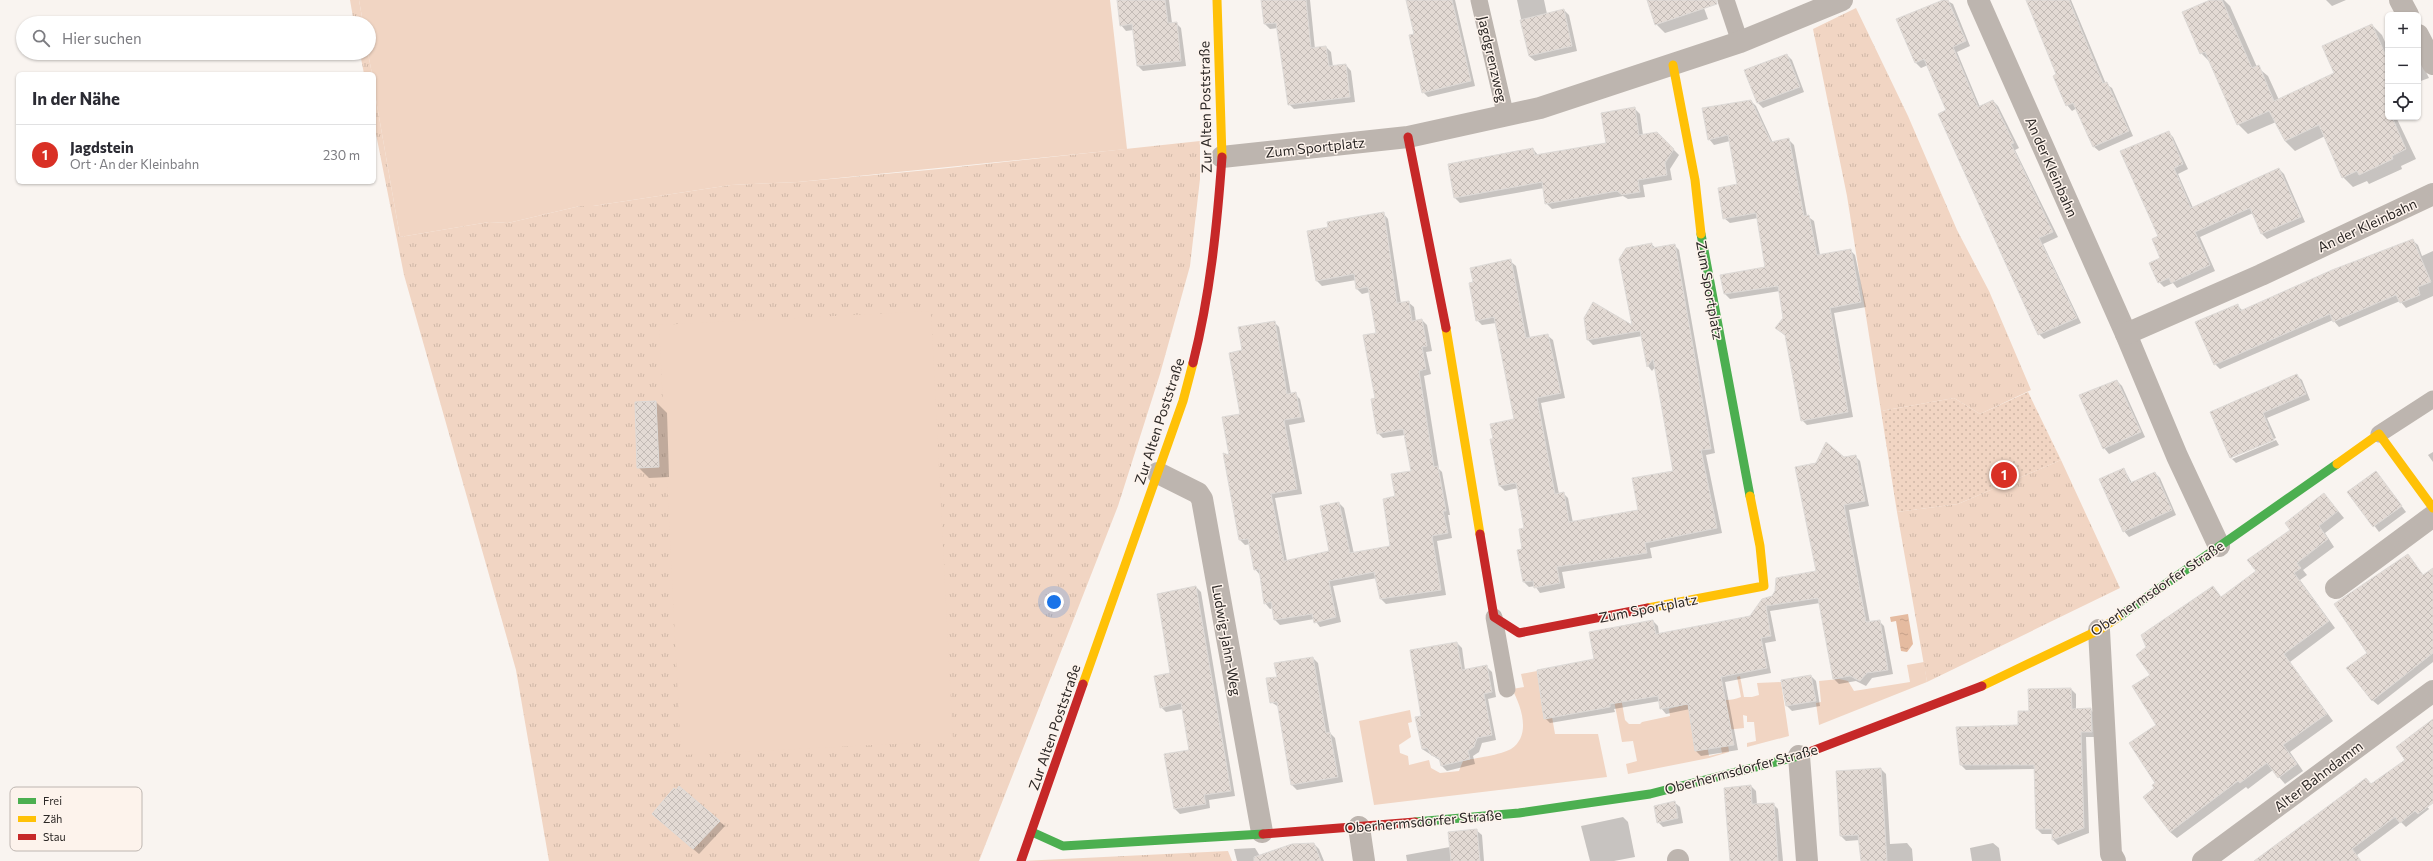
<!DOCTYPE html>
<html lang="de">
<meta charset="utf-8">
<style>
body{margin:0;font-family:Commissioner,sans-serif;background:#f7f7f7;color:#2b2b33}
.controls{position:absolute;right:12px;top:12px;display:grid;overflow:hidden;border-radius:6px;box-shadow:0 1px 3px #0004}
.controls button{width:36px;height:36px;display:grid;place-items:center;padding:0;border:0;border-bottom:1px solid #e1e1e2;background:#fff;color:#2b2b33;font:20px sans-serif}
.you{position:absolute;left:1054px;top:602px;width:14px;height:14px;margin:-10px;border:3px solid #fff;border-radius:50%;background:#1a73e8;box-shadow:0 0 0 6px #1a73e833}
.badge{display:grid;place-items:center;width:26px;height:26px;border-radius:50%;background:#d93025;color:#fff;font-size:13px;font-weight:700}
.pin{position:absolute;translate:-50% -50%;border:2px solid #fff;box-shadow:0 1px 4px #0006}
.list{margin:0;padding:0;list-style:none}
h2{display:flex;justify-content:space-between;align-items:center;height:52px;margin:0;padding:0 16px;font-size:17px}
h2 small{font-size:13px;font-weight:400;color:#7c7c81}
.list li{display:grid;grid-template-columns:26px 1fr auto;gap:12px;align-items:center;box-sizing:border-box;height:60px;padding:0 16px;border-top:1px solid #e1e1e2}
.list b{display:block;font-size:15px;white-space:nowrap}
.list p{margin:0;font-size:13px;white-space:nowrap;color:#7c7c81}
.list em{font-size:13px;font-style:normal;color:#7c7c81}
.icon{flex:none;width:22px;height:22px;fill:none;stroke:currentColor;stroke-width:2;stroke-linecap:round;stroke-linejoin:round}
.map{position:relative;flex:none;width:2433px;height:861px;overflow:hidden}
.search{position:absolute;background:#fff;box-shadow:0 1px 3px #0004;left:16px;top:16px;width:360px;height:44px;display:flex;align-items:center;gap:10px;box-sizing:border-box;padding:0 14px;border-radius:22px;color:#7c7c81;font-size:15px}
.panel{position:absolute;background:#fff;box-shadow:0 1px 3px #0004;left:16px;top:72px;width:360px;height:112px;border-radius:6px}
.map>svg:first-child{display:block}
.grass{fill:url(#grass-tufts)}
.park{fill:url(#park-dots)}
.garden{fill:#f1d5c3;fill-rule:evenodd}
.water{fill:url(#water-ripples)}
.shadow{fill:#0003}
.building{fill:url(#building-cross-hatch);stroke:#dedad7}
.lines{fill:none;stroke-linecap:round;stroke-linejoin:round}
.lane{stroke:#bdb5af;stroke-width:17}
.street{stroke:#bdb5af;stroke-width:22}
.fast{stroke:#4caf50;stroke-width:9}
.slow{stroke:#ffc107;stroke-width:9}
.jam{stroke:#c62828;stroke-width:9}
.labels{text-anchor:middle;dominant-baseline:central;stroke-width:3;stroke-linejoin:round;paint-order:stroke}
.street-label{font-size:14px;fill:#2c2826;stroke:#fdf3ec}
.key{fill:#fdf3ec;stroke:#beb6b1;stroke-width:1}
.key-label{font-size:11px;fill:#2c2826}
</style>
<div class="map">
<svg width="2433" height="861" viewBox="0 0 2433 861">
<defs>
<pattern id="grass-tufts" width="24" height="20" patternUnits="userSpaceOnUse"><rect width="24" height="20" fill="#f1d5c3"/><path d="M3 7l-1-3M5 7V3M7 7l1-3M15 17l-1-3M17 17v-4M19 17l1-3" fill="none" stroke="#cfb7a7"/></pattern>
<pattern id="park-dots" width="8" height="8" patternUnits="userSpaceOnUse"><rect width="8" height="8" fill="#f1d5c3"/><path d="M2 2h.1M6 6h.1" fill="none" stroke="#cfb7a7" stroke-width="1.8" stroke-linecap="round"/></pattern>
<pattern id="water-ripples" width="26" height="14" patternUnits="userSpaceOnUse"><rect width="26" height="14" fill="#e5bba0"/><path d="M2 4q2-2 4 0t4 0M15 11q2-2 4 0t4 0" fill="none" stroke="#c5a18a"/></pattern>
<pattern id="building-cross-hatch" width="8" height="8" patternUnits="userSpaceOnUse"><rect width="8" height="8" fill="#e3dad4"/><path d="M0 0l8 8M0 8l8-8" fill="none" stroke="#c3bbb6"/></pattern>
</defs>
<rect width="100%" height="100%" fill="#f9f4f0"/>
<g class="grass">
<path d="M350 0H359L363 23H354Z"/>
<path d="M1856 8 1908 116 1957 230 1989 291 2031 390 1980 414 1954 398 1881 411 1847 196 1813 29Z"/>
<path d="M360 53H368L372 74H364Z"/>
<path d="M374 88 400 237 489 222 508 223 580 206H593L731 185 798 182 939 169 1200 141V179L1190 266 1160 374 1118 506 979 861H549L516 670 404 275 374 124Z"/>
<path d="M2061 460 2120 588 1927 682 1897 512 1958 504Z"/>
<path d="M1228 851 1232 861H1021Z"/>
</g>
<path class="park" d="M2028 392 2061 460 1958 504 1897 512 1881 411 1954 398 1980 414Z"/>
<g class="garden">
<path d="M359 0H1110L1127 149 798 182 731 185 593 206H580L508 223 489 222 400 237 374 88V74H372L368 53 369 23H363Z"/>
<path d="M931 311 953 741 681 755 659 325Z"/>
<path d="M1612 648 1625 720 1629 724H1640L1642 722 1670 716 1669 709 1683 705 1680 692C1700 696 1721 705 1741 697L1737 677 1740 676 1744 697H1752L1759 695 1757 683 1781 682 1789 736 1747 747V743L1756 741 1754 722H1747V716L1743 715 1744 728 1726 730 1729 752 1709 758 1628 774 1626 764 1637 761 1633 741 1622 742 1604 649ZM1717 729 1722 753 1709 756 1706 739Z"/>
<path d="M1924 662 1927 682 1819 725 1816 703 1821 702 1819 681 1839 679 1848 681 1854 691 1910 682 1907 665Z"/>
<path d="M1537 671 1544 718 1552 717 1555 734H1598L1607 777 1374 805 1359 721 1410 710 1412 722 1408 723 1411 737 1399 745 1400 753 1408 756 1409 765 1429 760 1431 768 1440 773 1459 771 1463 761C1475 758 1501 755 1511 749 1532 735 1521 706 1512 689L1524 687 1521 674Z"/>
</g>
<path class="water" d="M1908 614 1913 644 1907 652 1901 651 1896 621 1891 622 1890 617Z"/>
<g class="shadow">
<path d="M1118 0H1169L1172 23H1176L1181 28 1186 66 1143 71 1138 66 1133 30 1126 31 1121 25Z"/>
<path d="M1262 0H1310L1315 49 1326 47 1331 52 1333 67 1346 65 1351 71 1355 102 1294 109 1289 104 1278 28 1270 29 1265 24Z"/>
<path d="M1408 0H1455L1475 86 1428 97 1423 92Z"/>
<path d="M1517 0H1544L1547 14 1564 10 1569 15 1577 51 1535 61 1529 56Z"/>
<path d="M1649 0H1701L1708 19 1665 33 1656 24Z"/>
<path d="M1946 0 1953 4 1970 46 1957 52 1980 107 1993 101 1998 106 2019 148 2015 150 2058 237 2043 244 2081 323 2044 339 2039 334 1928 65 1921 68 1915 62Z"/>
<path d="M2027 0H2071L2106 84 2112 88 2133 136 2099 151 2093 146 2077 108 2072 111 2067 105 2058 75Z"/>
<path d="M2212 0H2224L2230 6 2257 67 2268 76 2279 100 2335 73 2372 25 2382 35 2388 49V117H2396L2416 159 2401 166 2402 169 2369 184 2367 181 2353 187 2343 177 2325 136 2295 151 2285 141 2276 122 2248 134 2238 124 2211 63 2201 53Z"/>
<path d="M2326 0H2346L2332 6Z"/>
<path d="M1787 55 1792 60 1804 92 1763 108 1758 103 1746 70Z"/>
<path d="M2418 56 2429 78 2418 82Z"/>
<path d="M1751 101 1756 106 1773 143 1789 140 1794 145 1807 216 1814 221 1820 255 1850 250 1855 255 1866 307 1834 313 1853 417 1807 425 1802 420 1787 337 1776 328 1784 318 1780 291 1730 299 1725 294 1767 268 1758 218 1730 223 1724 218 1738 185 1730 141 1714 145 1709 139Z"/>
<path d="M1635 109 1640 114 1643 135 1657 133 1679 155 1670 169 1672 180 1643 185 1645 197 1628 199 1623 196 1552 209 1546 203 1544 188 1460 203 1455 198 1533 149 1538 155 1607 143Z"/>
<path d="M2168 132 2173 137 2188 169 2178 174 2193 208 2279 169 2284 174 2305 222 2267 239 2262 234 2253 213 2200 237 2215 271 2177 288 2173 283 2164 287 2159 282 2162 258 2159 237Z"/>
<path d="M1383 213 1388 219 1401 304 1408 302 1414 307 1416 321 1422 320 1427 325 1432 351 1426 352 1431 374 1424 376 1439 469 1442 472 1450 515H1448L1452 538 1437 541 1446 595 1386 604 1381 599 1377 578 1333 586 1341 622 1320 627 1314 619 1280 625 1275 620 1273 608 1270 609 1265 603 1260 575 1255 569 1250 544 1245 545 1240 540 1230 457 1241 414 1244 351 1274 322 1279 327 1291 394H1295L1300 399 1305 422 1289 425 1302 494 1275 498 1287 561 1330 552 1339 503 1344 508 1354 554 1391 547 1396 497 1412 472 1405 435 1383 438 1378 433 1377 333 1370 292 1362 294 1357 289 1356 280 1322 286 1316 280 1329 228Z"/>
<path d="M2412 240 2418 245 2422 256 2433 251V296L2406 308 2400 301 2339 327 2333 320 2220 369 2215 364 2237 305 2243 311Z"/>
<path d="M1651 244 1656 248 1674 245 1679 250 1715 453 1706 455 1722 533 1650 548 1652 558 1562 572 1565 588 1540 593 1535 586 1529 587 1524 582 1526 528 1518 488 1505 491 1500 486 1494 440 1515 420 1496 323 1482 325 1477 320 1474 282 1510 261 1516 266 1530 338 1547 335 1553 340 1565 398 1541 403 1559 494 1563 493 1568 498 1573 523 1640 511 1675 471 1655 367 1652 371 1648 366 1642 336 1593 345 1588 340 1633 327Z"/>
<path d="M2296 375 2302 380 2310 400 2267 418 2276 438 2232 456V459L2211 412Z"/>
<path d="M2117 381 2122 386 2145 437 2109 454 2104 448Z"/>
<path d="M656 402 667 413 669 477 649 478 638 467Z"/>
<path d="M2276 440 2279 445 2236 463 2232 459Z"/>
<path d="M2433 452V462L2428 455Z"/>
<path d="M1855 456 1860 461 1869 506 1849 510 1870 623 1879 621 1884 626 1893 674 1872 678 1866 686 1856 681 1839 684 1834 679 1820 603 1770 611 1776 641 1765 643 1771 673 1725 682 1738 750 1701 756 1696 751 1690 709 1666 714 1661 708 1660 701 1614 709 1615 712 1550 723 1545 718 1595 659 1653 621 1658 626 1659 634 1751 617 1772 597 1817 572 1844 458Z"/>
<path d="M2124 469 2132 483 2155 473 2160 478 2176 515 2129 537 2124 531Z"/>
<path d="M2376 472 2406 512 2379 532 2349 492Z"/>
<path d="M2324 494 2344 518 2325 533 2334 547 2303 570 2307 575 2300 580 2335 628 2290 662 2333 721 2290 752 2303 771 2285 784 2273 770 2248 789 2246 787 2177 838 2170 832 2155 788 2158 725 2148 647 2213 588 2222 598 2257 571Z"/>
<path d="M2433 586V662L2378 705 2372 700 2368 653Z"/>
<path d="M1196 587 1201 592 1235 796 1209 800 1210 808 1180 814 1175 809 1190 751 1183 709 1166 712 1161 707Z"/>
<path d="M1457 643 1462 648 1465 670 1486 666 1492 672 1496 697 1488 699 1496 740 1482 743 1479 752 1473 756 1475 764 1447 771 1442 766 1441 761 1422 749V717Z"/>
<path d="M1313 658 1318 663 1330 733 1335 738 1343 782 1297 790 1292 785 1279 707 1271 702 1278 678Z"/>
<path d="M1811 676 1816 681 1820 706 1792 711 1787 706Z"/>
<path d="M2071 689 2076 694V710L2090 709 2095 714 2097 737H2086L2089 833 2058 845 2053 840V834H2042L2037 829 2035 769 1966 770 1961 765 2019 726 2030 712Z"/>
<path d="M2433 720V787L2420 797 2429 809 2406 827 2401 822 2357 855 2360 861H2256L2407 760Z"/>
<path d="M1881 769 1886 774 1890 844 1907 843 1912 849 1913 861H1862L1860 840 1846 841 1841 836 1837 772Z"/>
<path d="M1751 786 1756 791 1757 805 1773 804 1778 809 1783 861H1730Z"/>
<path d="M1674 802 1680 807 1683 823 1663 827 1658 822Z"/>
<path d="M1623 817 1628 822 1635 857 1614 861H1590L1581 826Z"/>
<path d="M658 819 719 821 725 826 699 854Z"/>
<path d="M1476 830 1482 835 1484 861H1407L1406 855 1450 847Z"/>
<path d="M1993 843 1999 848 2001 861H1972L1970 848Z"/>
<path d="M1314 844 1319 849 1324 861H1237L1234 849 1255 848 1260 856Z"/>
</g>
<g class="building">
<path d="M1117 0H1165L1168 23 1177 22 1181 61 1137 66 1132 24 1120 26Z"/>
<path d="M1261 0H1306L1311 48 1326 46 1329 66 1346 64 1350 97 1288 105 1276 23 1264 24Z"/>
<path d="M1406 0H1452L1471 81 1422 93 1409 35 1414 34Z"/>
<path d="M1647 0H1716L1717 4 1655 25Z"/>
<path d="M1943 0H1948L1966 41 1953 47 1978 107 1993 100 2014 143 2011 144 2053 232 2039 238 2077 318 2038 335 1938 114 1946 110 1924 59 1915 63 1896 19Z"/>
<path d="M2026 0H2069L2103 83 2107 82 2129 131 2093 147 2073 103 2066 106 2053 76 2056 74Z"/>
<path d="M2210 0H2222L2252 68 2259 65 2274 101 2334 73 2322 46 2372 24 2386 56 2388 55V117H2392L2406 149 2392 156 2393 159 2359 175 2357 171 2342 178 2319 125 2285 141 2269 111 2237 125 2205 52 2200 54 2182 12Z"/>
<path d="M1564 9 1572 46 1529 56 1520 20Z"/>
<path d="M1787 54 1800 87 1757 103 1744 70Z"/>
<path d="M1751 100 1771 142 1789 138 1804 216 1809 215 1817 255 1851 249 1861 302 1830 308 1848 412 1801 421 1785 335 1775 328 1783 318 1778 286 1724 294 1720 275 1765 267 1756 213 1723 219 1718 188 1737 184 1728 135 1708 140 1702 108Z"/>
<path d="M1635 107 1639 135 1657 132 1674 149 1665 163 1667 175 1638 180 1640 192 1622 195 1617 191 1545 204 1542 182 1454 198 1448 164 1533 148 1535 155 1606 143 1601 113Z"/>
<path d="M2169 131 2183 164 2174 168 2191 208 2279 168 2301 217 2261 234 2250 208 2195 232 2210 265 2171 283 2169 278 2158 283 2149 263 2160 258 2152 239 2158 236 2120 151Z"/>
<path d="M1384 212 1397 303 1409 301 1412 321 1422 319 1427 346 1422 347 1426 369 1419 371 1434 467 1438 466 1446 511H1443L1448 533 1432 536 1441 590 1380 599 1374 572 1329 581 1336 617 1314 623 1312 614 1274 620 1271 602 1264 604 1259 569 1254 570 1248 539 1239 540 1223 453 1229 455 1222 417 1240 414 1229 353 1242 350 1238 327 1275 321 1287 394 1296 392 1301 417 1284 420 1297 489 1271 494 1284 561 1329 551 1320 506 1339 502 1350 553 1390 546 1383 499 1395 496 1391 474 1411 471 1403 429 1377 434 1371 399 1375 398 1363 335 1376 333 1368 287 1356 289 1354 274 1316 281 1307 231 1328 227 1327 222Z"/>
<path d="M2413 239 2431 282 2418 287 2420 295 2400 303 2396 295 2333 322 2330 314 2214 365 2195 322 2238 304 2240 311 2332 270Z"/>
<path d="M1652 243V248L1675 244 1711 449 1701 450 1717 528 1645 543 1647 553 1557 567 1560 583 1534 588 1533 581 1523 582 1517 550 1522 549 1519 529 1524 528 1516 483 1499 486 1490 439H1493L1490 424 1514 419 1494 317 1476 321 1469 283 1473 282 1470 268 1511 259 1526 338 1548 334 1561 393 1537 398 1555 494 1564 492 1569 522 1638 510 1632 478 1673 471 1653 359 1647 367 1640 331 1587 340 1584 318 1593 302 1632 325 1619 259 1626 248Z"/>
<path d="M2297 374 2306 394 2263 413 2274 440 2230 458 2210 412Z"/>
<path d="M2117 380 2141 432 2103 449 2079 395Z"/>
<path d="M656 401 659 467 637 468 635 402Z"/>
<path d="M1826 442 1844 457 1856 455 1865 501 1844 505 1866 622 1880 620 1888 670 1867 673 1860 681 1850 676 1833 679 1818 598 1766 606 1771 636 1761 638 1767 668 1721 677 1734 745 1695 751 1688 704 1660 709 1658 696 1610 704V707L1544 719 1537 670 1594 659 1589 632 1653 620 1656 634 1750 616 1762 599 1772 596 1775 591 1776 578 1816 571 1795 467 1816 463Z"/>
<path d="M2124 468 2130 483 2155 472 2172 510 2123 532 2099 479Z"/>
<path d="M2376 471 2402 506 2373 527 2347 492Z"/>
<path d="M2324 493 2338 511 2319 526 2328 539 2297 563 2301 568 2294 573 2329 621 2284 654 2327 714 2283 745 2297 764 2278 778 2267 763 2240 783 2238 781 2170 832 2143 797 2154 788 2152 785 2155 783 2129 743 2156 725 2132 686 2150 675 2136 655 2146 647 2141 635 2213 586 2221 597 2256 571 2247 560 2290 530 2285 523Z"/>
<path d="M2408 554 2423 575 2433 568V653L2372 701 2346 668 2367 653 2334 604Z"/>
<path d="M1196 586 1231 791 1204 795 1206 804 1174 809 1164 754 1189 750 1181 703 1160 708 1154 676 1170 673 1157 594Z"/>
<path d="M1457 642 1462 670 1487 665 1492 692 1484 694 1492 735 1477 738 1474 747 1468 751 1470 759 1441 766 1439 758 1431 755 1427 748 1422 749 1415 717 1421 716 1410 650Z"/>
<path d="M1313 657 1326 733 1330 732 1338 777 1291 785 1277 702 1270 703 1266 678 1277 677 1274 663Z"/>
<path d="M1811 675 1816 701 1786 706 1781 680Z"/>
<path d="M2071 688 2072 709 2091 708 2092 732H2081L2084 828 2052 840V829H2036L2034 765H1960L1956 727 2018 725V711H2029L2028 689Z"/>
<path d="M2433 719V803L2418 814 2415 811 2400 823 2395 817 2352 849 2361 861H2254L2366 778 2371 784 2405 760 2396 747Z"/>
<path d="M1881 768 1887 861H1861L1858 835 1840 836 1836 771Z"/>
<path d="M1751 785 1752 804 1774 803 1778 861H1730L1724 788Z"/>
<path d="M679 786 720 821 693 849 652 814 674 788 676 790Z"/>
<path d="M1675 801 1678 818 1657 823 1654 806Z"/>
<path d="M1477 829 1480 861H1451L1448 832Z"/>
<path d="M1314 843 1321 861H1254V857L1292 844Z"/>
</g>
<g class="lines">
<g class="lane">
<path d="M1479 0 1506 117"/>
<path d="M1726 0 1740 42"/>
<path d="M2379 434 2433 399"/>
<path d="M1494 617 1507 689"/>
</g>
<g class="street">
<path d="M1978 0 2126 334 2177 456 2219 546"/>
<path d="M2400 0 2408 15"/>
<path d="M2418 35 2433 64"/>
<path d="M1222 157 1408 137 1540 108 1740 42 1842 0"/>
<path d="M2126 334 2261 275 2433 194"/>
<path d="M1158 473 1198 493 1202 499 1262 832"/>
<path d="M2336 588 2433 516"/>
<path d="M2099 630 2111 854 2115 861"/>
<path d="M1799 756 1807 861"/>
<path d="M1359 827 1364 861"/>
<path d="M1678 860V861"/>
<path d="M2203 861 2433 691"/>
</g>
<g class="fast">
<path d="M1701 234 1750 496"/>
<path d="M2117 618 2337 464"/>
<path d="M1415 822 1519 813 1650 794 1799 756"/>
<path d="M1032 832 1063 846 1263 834"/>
</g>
<g class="slow">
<path d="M1217 0 1222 157"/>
<path d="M1673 65 1695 180 1701 234"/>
<path d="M1446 328 1480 534"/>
<path d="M2337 464 2379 434 2433 508"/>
<path d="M1648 608 1764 586 1760 546 1750 496"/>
<path d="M1083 684 1183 401 1193 363"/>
<path d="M1982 686 2099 630 2117 618"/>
</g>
<g class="jam">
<path d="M1408 137 1446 328"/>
<path d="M1193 363C1210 295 1217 227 1222 157"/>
<path d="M1480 534 1494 617 1519 633 1648 608"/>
<path d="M1799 756 1982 686"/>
<path d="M1263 834 1415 822"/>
<path d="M1021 861 1083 684"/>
</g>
</g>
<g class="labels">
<g class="street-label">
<text transform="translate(1493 59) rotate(77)">Jagdgrenzweg</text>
<text transform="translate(1205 107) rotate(-91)">Zur Alten Poststraße</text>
<text transform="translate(1315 147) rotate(-6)">Zum Sportplatz</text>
<text transform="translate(2052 167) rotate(66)">An der Kleinbahn</text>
<text transform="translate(2367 225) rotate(-25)">An der Kleinbahn</text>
<text transform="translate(1710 290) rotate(80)">Zum Sportplatz</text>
<text transform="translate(1159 421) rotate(-72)">Zur Alten Poststraße</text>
<text transform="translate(2157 588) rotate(-34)">Oberhermsdorfer Straße</text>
<text transform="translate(1648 608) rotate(-11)">Zum Sportplatz</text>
<text transform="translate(1227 640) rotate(80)">Ludwig-Jahn-Weg</text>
<text transform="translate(1054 727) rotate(-71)">Zur Alten Poststraße</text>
<text transform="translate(1741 769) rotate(-15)">Oberhermsdorfer Straße</text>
<text transform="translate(2318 776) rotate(-37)">Alter Bahndamm</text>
<text transform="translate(1423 821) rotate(-5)">Oberhermsdorfer Straße</text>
</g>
</g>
<rect x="10" y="787" width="132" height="64" rx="6" class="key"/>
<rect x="18" y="798" width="18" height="6" fill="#4caf50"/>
<rect x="18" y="816" width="18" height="6" fill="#ffc107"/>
<rect x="18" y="834" width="18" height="6" fill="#c62828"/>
<g class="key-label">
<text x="43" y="805">Frei</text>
<text x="43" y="823">Zäh</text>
<text x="43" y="841">Stau</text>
</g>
</svg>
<div class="controls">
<button>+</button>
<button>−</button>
<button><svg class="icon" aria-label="locate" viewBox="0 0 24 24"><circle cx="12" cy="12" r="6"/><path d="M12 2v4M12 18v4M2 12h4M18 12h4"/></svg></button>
</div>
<div class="you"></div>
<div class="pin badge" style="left:2004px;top:475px">1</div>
<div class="search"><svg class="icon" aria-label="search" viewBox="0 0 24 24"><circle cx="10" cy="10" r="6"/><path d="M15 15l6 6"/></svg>Hier suchen</div>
<section class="panel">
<h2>In der Nähe<small></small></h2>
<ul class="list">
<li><span class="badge">1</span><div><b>Jagdstein</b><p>Ort · An der Kleinbahn</p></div><em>230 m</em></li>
</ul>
</section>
</div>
